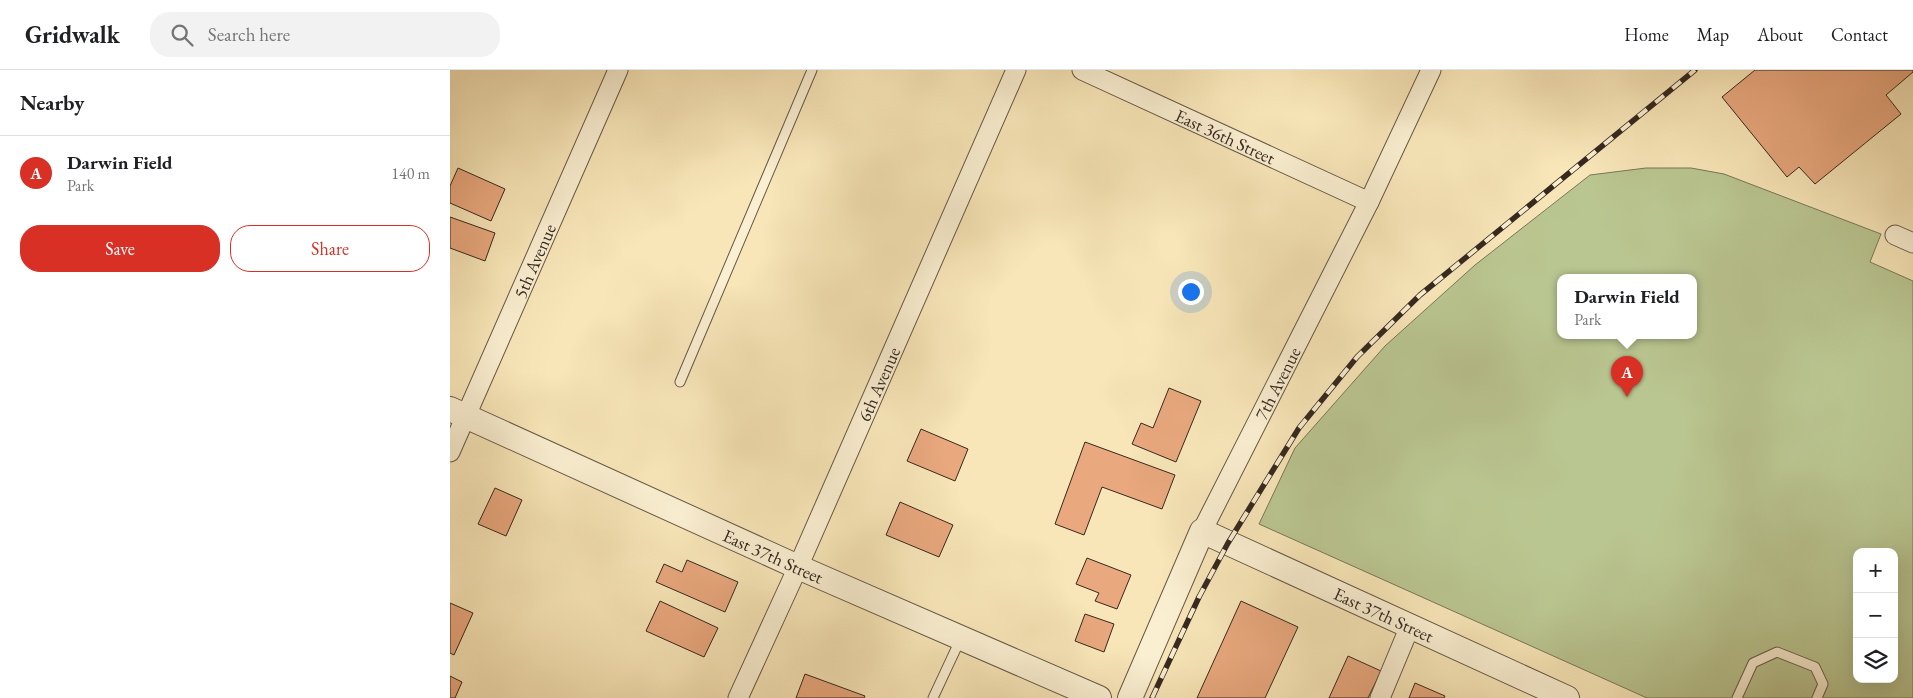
<!DOCTYPE html>
<meta charset="utf-8">
<style>
body{margin:0;font-family:"EB Garamond",serif;background:#f2f2f2;color:#202124}
.controls{position:absolute;right:15px;bottom:15px;display:grid;overflow:hidden;border-radius:10px;box-shadow:0 5px 20px #0002}
.controls button{width:45px;height:45px;display:grid;place-items:center;padding:0;border:0;border-bottom:1px solid #e0e0e0;background:#fff;color:#202124;font:25px sans-serif}
.you{position:absolute;left:740px;top:221px;width:18px;height:18px;margin:-12px;border:4px solid #fff;border-radius:50%;background:#1a73e8;box-shadow:0 0 0 8px #1a73e833}
.badge{display:grid;place-items:center;width:32px;height:32px;border-radius:50%;background:#d93025;color:#fff;font-size:16px;font-weight:700}
.pin{position:absolute;translate:-50% -41px;filter:drop-shadow(0 1px 2px #0008)}
.pin::after{content:'';position:absolute;top:26px;width:18px;height:15px;background:inherit;clip-path:polygon(0 0,100% 0,50% 100%)}
.popup{position:absolute;left:1107px;top:204px;width:140px;height:65px;box-sizing:border-box;display:grid;place-content:center;border-radius:10px;background:#fff;filter:drop-shadow(0 1px 4px #0005);font-size:16px;white-space:nowrap;color:#757577}
.popup b{font-size:19px;color:#202124}
.popup::after{content:'';position:absolute;left:50%;top:100%;margin-left:-10px;border:10px solid transparent;border-top-color:#fff}
.list{margin:0;padding:0;list-style:none}
h2{display:flex;justify-content:space-between;align-items:center;height:65px;margin:0;padding:0 20px;font-size:21px}
h2 small{font-size:16px;font-weight:400;color:#757577}
.list li{display:grid;grid-template-columns:32px 1fr auto;gap:15px;align-items:center;box-sizing:border-box;height:75px;padding:0 20px;border-top:1px solid #e0e0e0}
.list b{display:block;font-size:19px;white-space:nowrap}
.list p{margin:0;font-size:16px;white-space:nowrap;color:#757577}
.list em{font-size:16px;font-style:normal;color:#757577}
.actions{display:flex;gap:10px;padding:15px 20px}
.actions a{flex:1;padding:11px 0;border:1px solid #d93025;border-radius:20px;text-align:center;font-size:18px;color:#d93025}
.actions .main{background:#d93025;color:#fff}
.icon{flex:none;width:28px;height:28px;fill:none;stroke:currentColor;stroke-width:2;stroke-linecap:round;stroke-linejoin:round}
.map{position:relative;flex:none;width:1463px;height:628px;overflow:hidden}
header{display:flex;align-items:center;gap:30px;box-sizing:border-box;height:70px;padding:0 25px;background:#fff;border-bottom:1px solid #e0e0e0}
header strong{font-size:24px}
nav{display:flex;gap:28px;margin-inline-start:auto;font-size:18px}
.search{width:350px;height:45px;background:#f2f2f2;display:flex;align-items:center;gap:12px;box-sizing:border-box;padding:0 18px;border-radius:20px;color:#757577;font-size:19px}
main{display:flex}
aside{flex:1;background:#fff}
.map>svg:first-child{display:block}
.green{fill:#bac691;stroke:#787758;fill-rule:evenodd}
.building{fill:#e9a87e;stroke:#352820}
.lines{fill:none;stroke-linecap:round;stroke-linejoin:round}
.service-casing{stroke:#665846;stroke-width:11}
.minor-casing{stroke:#665846;stroke-width:21}
.tertiary-casing{stroke:#665846;stroke-width:26}
.service{stroke:#faefd1;stroke-width:9}
.minor{stroke:#faefd1;stroke-width:19}
.tertiary{stroke:#faefd1;stroke-width:24}
.rail-casing{stroke:#352820;stroke-width:5.5}
.rail{stroke:#faefd1;stroke-width:4;stroke-dasharray:11;stroke-linecap:butt}
.labels{text-anchor:middle;dominant-baseline:central;stroke-width:4;stroke-linejoin:round;paint-order:stroke}
.street-label{font-size:18px;fill:#352820;stroke:#faefd1}
</style>
<header>
<strong>Gridwalk</strong>
<div class="search"><svg class="icon" aria-label="search" viewBox="0 0 24 24"><circle cx="10" cy="10" r="6"/><path d="M15 15l6 6"/></svg>Search here</div>
<nav><a>Home</a><a>Map</a><a>About</a><a>Contact</a></nav>
</header>
<main>
<aside>
<h2>Nearby<small></small></h2>
<ul class="list">
<li><span class="badge">A</span><div><b>Darwin Field</b><p>Park</p></div><em>140 m</em></li>
</ul>
<div class="actions"><a class="main">Save</a><a>Share</a></div>
</aside>
<div class="map">
<svg width="1463" height="628" viewBox="0 0 1463 628">
<rect width="100%" height="100%" fill="#f8e6b8"/>
<filter id="stains"><feTurbulence type="fractalNoise" baseFrequency=".004" numOctaves="4"/><feColorMatrix values="0 0 0 0 .2 0 0 0 0 .09 0 0 0 0 .02 0 0 0 .5 -.17"/></filter>
<radialGradient id="worn" r=".72"><stop offset=".6" stop-color="#630" stop-opacity="0"/><stop offset="1" stop-color="#630" stop-opacity=".3"/></radialGradient>
<path class="green" d="M1196 98H1241L1274 104 1431 164 1420 192 1463 211V628H1197L809 454 845 378 935 276 1025 195 1140 105ZM1111 208H1243V266H1111ZM1407 482H1444V609H1407Z"/>
<g class="building">
<path d="M1305 0H1463V2L1436 25 1451 44 1365 114 1349 97 1337 107 1272 27Z"/>
<path d="M8 98 55 119 41 151 0 133V116Z"/>
<path d="M0 147 45 163 35 191 0 178Z"/>
<path d="M719 318 751 331 726 392 682 374 691 353 703 358Z"/>
<path d="M471 359 518 379 505 411 457 391Z"/>
<path d="M635 372 725 405 712 439 652 417 634 465 605 454Z"/>
<path d="M45 418 72 430 56 466 28 454Z"/>
<path d="M450 432 503 455 489 487 436 465Z"/>
<path d="M637 488 681 505 667 539 645 531 649 523 626 514Z"/>
<path d="M237 490 288 512 275 542 206 512 214 494 232 502Z"/>
<path d="M210 531 268 558 254 587 196 561Z"/>
<path d="M791 531 848 557 815 628H747Z"/>
<path d="M0 533 23 543 4 585 0 583Z"/>
<path d="M635 544 664 554 654 582 625 571Z"/>
<path d="M898 586 931 601 918 628H879Z"/>
<path d="M355 604 415 626 414 628H346Z"/>
<path d="M0 606 12 612 5 628H0Z"/>
<path d="M965 613 995 626 994 628H959Z"/>
</g>
<g class="lines">
<g class="service-casing">
<g id="service">
<path d="M230 312 362 0"/>
<path d="M483 628 511 568"/>
<path d="M1287 628 1303 593 1327 582 1365 597 1373 614 1367 628"/>
</g>
</g>
<g class="minor-casing">
<g id="minor">
<path id="s1" d="M632 0 919 132"/>
<path d="M1445 165 1463 173"/>
<path id="s2" d="M0 382 168 0"/>
<path id="s3" d="M752 461 919 132 981 0"/>
<path id="s4" d="M288 628 348 497 566 0"/>
<path d="M930 628 960 556"/>
</g>
</g>
<g class="tertiary-casing">
<g id="tertiary">
<path id="s5" d="M0 339 348 497 649 628"/>
<path id="s6" d="M680 628 752 461 1117 628"/>
</g>
</g>
<use href="#service" class="service"/>
<use href="#minor" class="minor"/>
<use href="#tertiary" class="tertiary"/>
<g class="rail-casing">
<path id="rail" d="M702 628 749 527 778 473 849 358 907 287 970 225 1245 0"/>
</g>
<use href="#rail" class="rail"/>
</g>
<g class="labels">
<g class="street-label">
<text stroke="none"><textPath href="#s1" startOffset="158">East 36th Street</textPath></text>
<text stroke="none"><textPath href="#s2" startOffset="209">5th Avenue</textPath></text>
<text stroke="none"><textPath href="#s3" startOffset="166">7th Avenue</textPath></text>
<text stroke="none"><textPath href="#s4" startOffset="344">6th Avenue</textPath></text>
<text stroke="none"><textPath href="#s5" startOffset="355">East 37th Street</textPath></text>
<text stroke="none"><textPath href="#s6" startOffset="382">East 37th Street</textPath></text>
</g>
</g>
<rect width="100%" height="100%" filter="url(#stains)"/>
<rect width="100%" height="100%" fill="url(#worn)"/>
</svg>
<div class="controls">
<button>+</button>
<button>−</button>
<button><svg class="icon" aria-label="layers" viewBox="0 0 24 24"><path d="M12 4l9 5-9 5-9-5zM3 14l9 5 9-5"/></svg></button>
</div>
<div class="you"></div>
<div class="pin badge" style="left:1177px;top:327px">A</div>
<div class="popup"><b>Darwin Field</b>Park</div>
</div>
</main>
